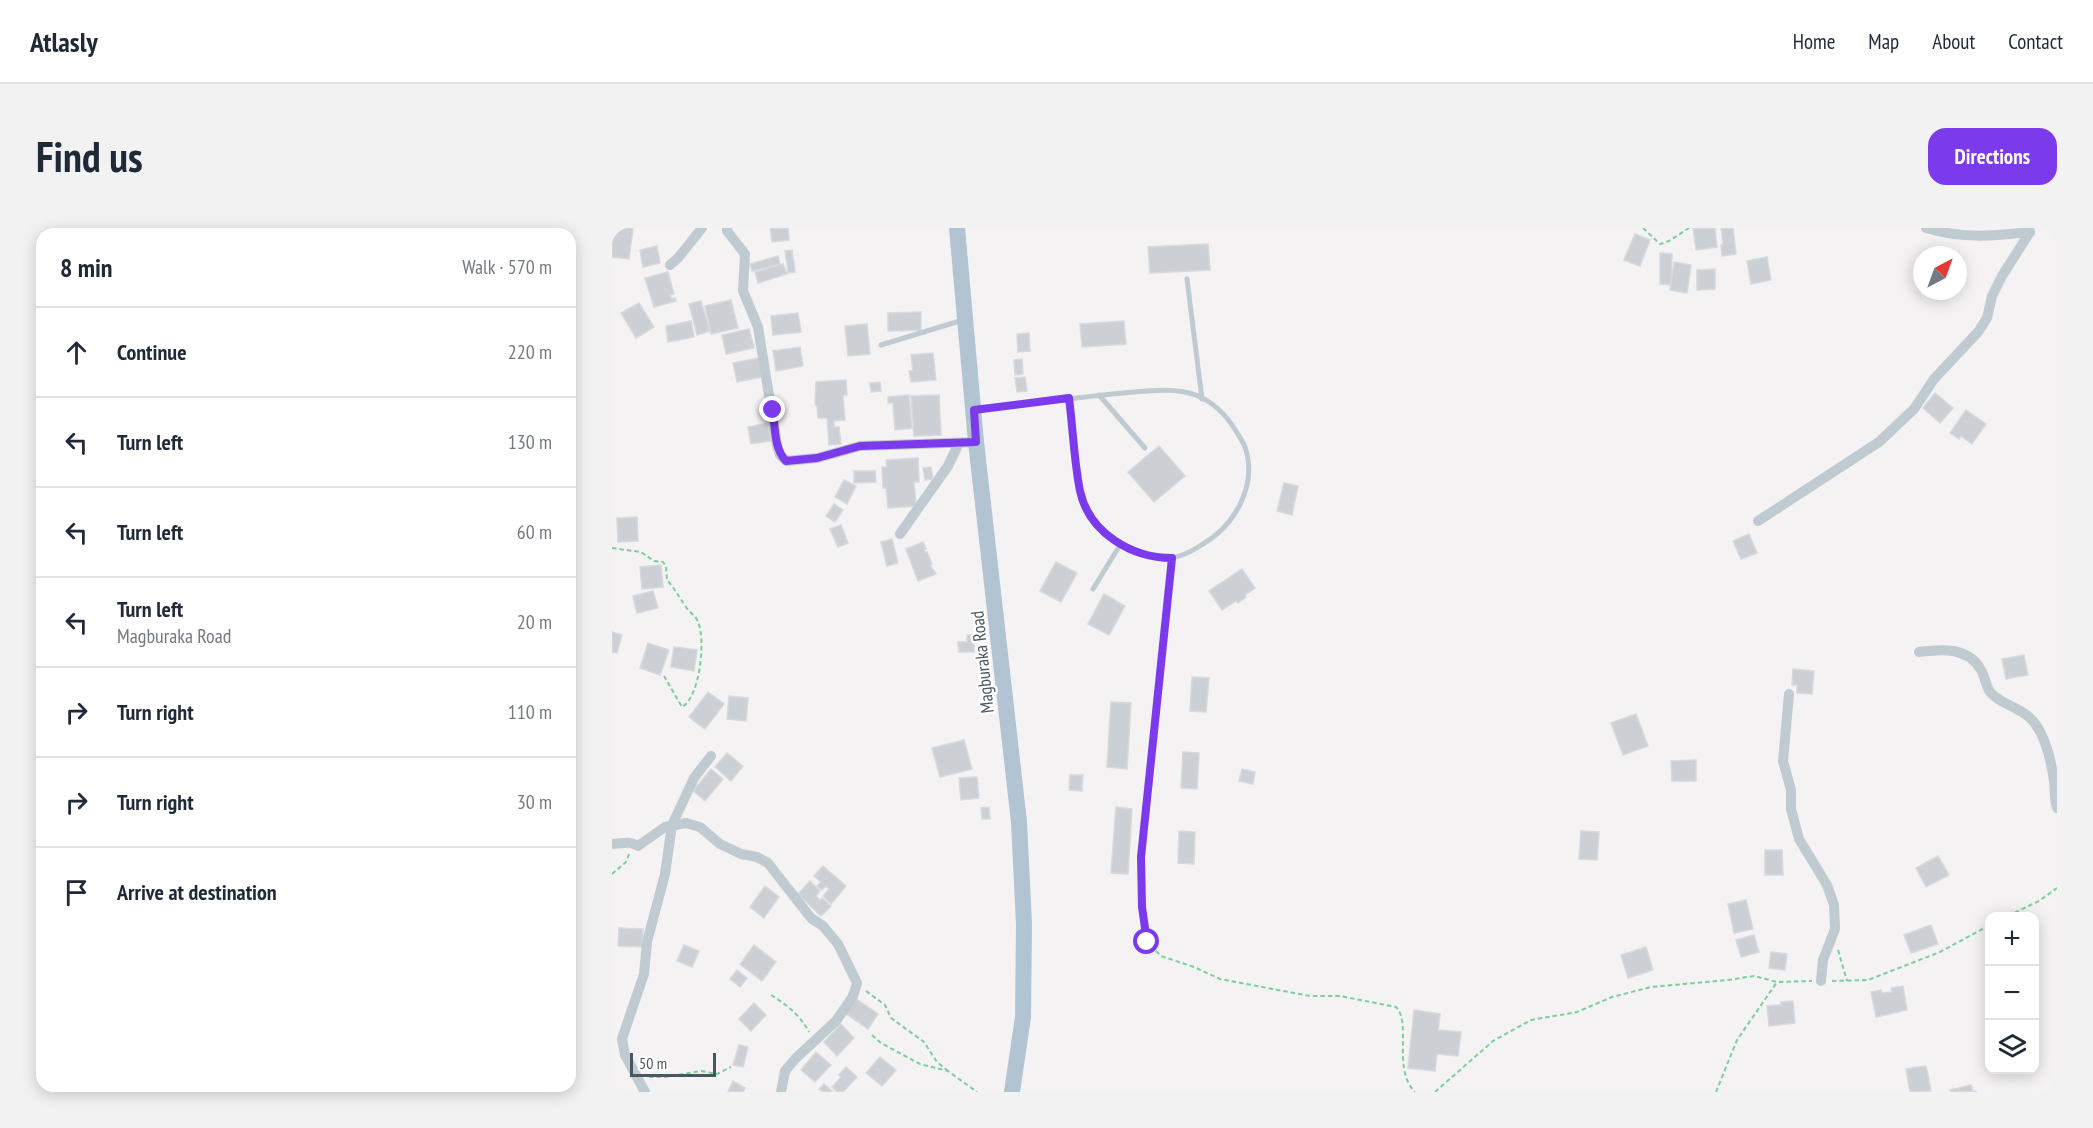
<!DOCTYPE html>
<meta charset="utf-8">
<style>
body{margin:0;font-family:"PT Sans Narrow",sans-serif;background:#f2f2f3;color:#1f2937}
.controls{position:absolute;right:18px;bottom:18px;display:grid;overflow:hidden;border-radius:12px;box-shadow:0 3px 15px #0003}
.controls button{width:54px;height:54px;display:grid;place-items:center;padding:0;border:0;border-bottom:2px solid #e0e1e3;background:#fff;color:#1f2937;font:30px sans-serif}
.compass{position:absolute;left:1301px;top:18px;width:54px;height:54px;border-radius:50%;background:#fff;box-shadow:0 3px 15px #0003;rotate:41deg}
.scale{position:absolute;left:18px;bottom:15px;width:86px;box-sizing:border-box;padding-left:6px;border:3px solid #495860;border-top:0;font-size:16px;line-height:21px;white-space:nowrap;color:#495860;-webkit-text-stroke:4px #fff;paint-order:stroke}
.stop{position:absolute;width:18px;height:18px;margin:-14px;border:4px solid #7c3aed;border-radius:50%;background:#fff}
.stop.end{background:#7c3aed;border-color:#fff;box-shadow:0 2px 6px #0008}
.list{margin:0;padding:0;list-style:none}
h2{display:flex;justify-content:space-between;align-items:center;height:78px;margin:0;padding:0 24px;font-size:26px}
h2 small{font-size:20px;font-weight:400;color:#747a83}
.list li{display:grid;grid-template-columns:39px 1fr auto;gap:18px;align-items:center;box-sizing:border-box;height:90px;padding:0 24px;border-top:2px solid #e0e1e3}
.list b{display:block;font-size:22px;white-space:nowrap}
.list p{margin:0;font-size:20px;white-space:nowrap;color:#747a83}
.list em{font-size:20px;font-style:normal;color:#747a83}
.icon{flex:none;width:33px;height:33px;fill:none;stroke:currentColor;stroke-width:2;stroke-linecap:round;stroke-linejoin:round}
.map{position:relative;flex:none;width:1445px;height:864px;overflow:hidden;border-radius:18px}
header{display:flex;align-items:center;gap:36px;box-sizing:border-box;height:84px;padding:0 30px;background:#fff;border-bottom:2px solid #e0e1e3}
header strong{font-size:28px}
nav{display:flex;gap:33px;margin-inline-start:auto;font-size:21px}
.intro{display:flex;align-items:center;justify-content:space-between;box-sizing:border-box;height:144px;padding:0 36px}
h1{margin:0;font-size:42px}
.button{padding:15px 27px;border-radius:18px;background:#7c3aed;color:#fff;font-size:21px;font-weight:700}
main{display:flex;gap:36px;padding:0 36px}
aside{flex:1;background:#fff;border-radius:18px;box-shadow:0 3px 15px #0003}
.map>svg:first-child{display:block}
.building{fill:#ccd0d4;stroke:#d6d9dd;stroke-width:1.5}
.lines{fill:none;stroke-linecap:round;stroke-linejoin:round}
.path{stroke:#79d09d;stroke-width:2;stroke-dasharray:4.5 3;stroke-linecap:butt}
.lane{stroke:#c0cbd1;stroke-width:5}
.street{stroke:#c0cbd1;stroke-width:10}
.primary{stroke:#b2c4d1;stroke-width:16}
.route{stroke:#7c3aed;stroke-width:8}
.labels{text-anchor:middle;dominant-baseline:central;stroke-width:5;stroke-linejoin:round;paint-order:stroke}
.street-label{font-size:18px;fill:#495860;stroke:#fff}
</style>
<header>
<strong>Atlasly</strong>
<nav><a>Home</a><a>Map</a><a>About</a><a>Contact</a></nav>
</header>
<div class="intro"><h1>Find us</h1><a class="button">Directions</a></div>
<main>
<aside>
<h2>8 min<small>Walk · 570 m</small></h2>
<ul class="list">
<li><svg class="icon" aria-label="ahead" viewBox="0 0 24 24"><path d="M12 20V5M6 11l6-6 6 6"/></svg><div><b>Continue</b></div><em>220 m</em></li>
<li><svg class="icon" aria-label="left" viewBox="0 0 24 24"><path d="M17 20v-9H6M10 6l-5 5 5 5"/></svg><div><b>Turn left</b></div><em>130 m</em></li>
<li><svg class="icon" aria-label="left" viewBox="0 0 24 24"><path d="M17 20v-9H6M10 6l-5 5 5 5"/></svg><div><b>Turn left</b></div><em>60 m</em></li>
<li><svg class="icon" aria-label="left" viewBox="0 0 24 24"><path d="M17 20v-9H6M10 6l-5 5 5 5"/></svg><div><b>Turn left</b><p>Magburaka Road</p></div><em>20 m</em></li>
<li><svg class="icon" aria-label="right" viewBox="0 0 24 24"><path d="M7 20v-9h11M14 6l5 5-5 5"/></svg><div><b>Turn right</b></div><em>110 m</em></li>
<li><svg class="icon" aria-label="right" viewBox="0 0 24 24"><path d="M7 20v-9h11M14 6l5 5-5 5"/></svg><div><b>Turn right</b></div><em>30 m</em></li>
<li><svg class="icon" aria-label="arrive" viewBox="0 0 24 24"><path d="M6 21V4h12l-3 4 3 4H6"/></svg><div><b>Arrive at destination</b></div></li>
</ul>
</aside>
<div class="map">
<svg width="1445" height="864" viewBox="0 0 1445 864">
<rect width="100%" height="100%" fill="#f4f2f3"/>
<g class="building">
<path d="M0 0H21L17 31 0 29Z"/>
<path d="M158 0H176L177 12 160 14Z"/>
<path d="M1081 0H1103L1105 19 1084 22Z"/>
<path d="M1109 0H1121L1124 26 1110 28 1109 17 1111 16Z"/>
<path d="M1023 6 1038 12 1028 38 1012 32Z"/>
<path d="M596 16 598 42 538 45 536 19Z"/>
<path d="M45 18 48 35 31 39 28 22Z"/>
<path d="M180 22 183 44 176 45 173 23Z"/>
<path d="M1048 25 1060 26 1059 57 1048 56Z"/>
<path d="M166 28 168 36 140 43 138 36Z"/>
<path d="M1155 29 1159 52 1139 56 1135 33Z"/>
<path d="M1062 34 1079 37 1075 65 1058 62Z"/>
<path d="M171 36 175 46 146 55 143 44Z"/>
<path d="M1103 41V61L1085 62V42Z"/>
<path d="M56 44 62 66 58 67 60 71 63 70 64 73 42 79 33 50Z"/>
<path d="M119 72 126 100 99 106 93 78Z"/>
<path d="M89 73 98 103 85 107 77 76Z"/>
<path d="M27 75 42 99 24 110 9 85Z"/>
<path d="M309 84V102L276 103V85Z"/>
<path d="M186 85 189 104 161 107 159 88Z"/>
<path d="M79 93 82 109 56 114 54 98Z"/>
<path d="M512 93 514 116 470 119 468 96Z"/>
<path d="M255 96 258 126 236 128 233 98Z"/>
<path d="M137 101 142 120 114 126 110 107Z"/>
<path d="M417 105 418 123 406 124 405 106Z"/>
<path d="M188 119 191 138 164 143 161 123Z"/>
<path d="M321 125 324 152 299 154 297 143H301L299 127Z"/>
<path d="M147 130 150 149 125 154 121 135Z"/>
<path d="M410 131 411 146 403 147 402 132Z"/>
<path d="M413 149 415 163 405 164 403 150Z"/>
<path d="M234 152 235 167H231L233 192 222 193V199H227L229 216 217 217 215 190H206L205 177H203L204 154Z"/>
<path d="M268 154 269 163 259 164 258 155Z"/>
<path d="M1323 165 1341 180 1328 195 1311 180Z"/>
<path d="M297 167 300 200 283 202 281 175H276V169Z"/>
<path d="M327 167 329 207 302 208 299 168Z"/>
<path d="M1354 182 1374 196 1360 216 1349 208 1347 211 1338 205Z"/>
<path d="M156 195 159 213 139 216 136 199Z"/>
<path d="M547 218 573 248 542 274 516 244Z"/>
<path d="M306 230 307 254H302L304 278 276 280 274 260H271L270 239H275L274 232Z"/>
<path d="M319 239 321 251 313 252 311 240Z"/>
<path d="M242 243H263L264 254 242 255Z"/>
<path d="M232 252 244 258 235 276 223 269Z"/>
<path d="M672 255 686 258 680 287 665 283Z"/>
<path d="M222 276 231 282 223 294 214 288Z"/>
<path d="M25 289 26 313 6 314 5 290Z"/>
<path d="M229 297 236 315 226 319 218 301Z"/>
<path d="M1137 306 1145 325 1129 331 1121 313Z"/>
<path d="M280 311 286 335 275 338 269 314Z"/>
<path d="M311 314 314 321H312L313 325 315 324 320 336 318 337 324 346 306 353 294 321Z"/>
<path d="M444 334 465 345 449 374 428 363Z"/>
<path d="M49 337 51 359 30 361 28 339Z"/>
<path d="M630 341 643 360 633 367 634 369 626 375 624 373 610 382 597 363Z"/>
<path d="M41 363 46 380 25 385 21 368Z"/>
<path d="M492 366 513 378 497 407 476 396Z"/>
<path d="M0 404 10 407 5 425 0 424Z"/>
<path d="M355 407H362V424H347L346 414H355Z"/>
<path d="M36 415 57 422 48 447 28 440Z"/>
<path d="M62 419 85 422 82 443 59 439Z"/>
<path d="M1412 427 1416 447 1394 451 1390 431Z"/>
<path d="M1181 441 1202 443 1200 466 1185 465V457H1180Z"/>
<path d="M580 449 597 450 594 484 578 483Z"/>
<path d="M96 464 112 476 93 501 77 489Z"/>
<path d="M117 468 136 470 134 493 115 491Z"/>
<path d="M499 474 519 475 515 541 495 539Z"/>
<path d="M1024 486 1036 518 1011 527 999 495Z"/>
<path d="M352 512 360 541 328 549 320 520Z"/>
<path d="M571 524 587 525 585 561 569 560Z"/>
<path d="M115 525 131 538 119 553 103 539Z"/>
<path d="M1084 532V553H1060L1059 533Z"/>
<path d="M99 541 111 551 93 573 81 563Z"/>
<path d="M630 541 643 544 641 556 627 553Z"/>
<path d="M458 547H471L470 563 457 562Z"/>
<path d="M365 549 367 570 349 572 347 550Z"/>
<path d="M377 579 378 591H370L369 580Z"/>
<path d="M504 579 520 581 516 646 499 645Z"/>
<path d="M567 603 583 604 582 636 566 635Z"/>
<path d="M969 603 987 604 985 632 967 631Z"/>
<path d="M1153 622H1170L1171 647H1153Z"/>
<path d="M1326 628 1337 647 1314 659 1304 640Z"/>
<path d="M211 638 234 658 219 676 211 668 217 661 214 658 210 662 205 658 209 654 202 648Z"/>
<path d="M198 653 208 663 204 668 208 672 210 670 219 678 209 688 186 666Z"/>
<path d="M153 658 167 669 152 690 138 679Z"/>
<path d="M1134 672 1141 701 1122 705 1116 676Z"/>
<path d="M1319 697 1326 716 1299 725 1292 707Z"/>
<path d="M7 700 31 701 30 719 6 718Z"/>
<path d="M1142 707 1147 724 1129 729 1124 712Z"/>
<path d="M72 717 87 723 80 739 65 733Z"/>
<path d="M142 717 164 734 150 753 128 736Z"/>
<path d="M1034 719 1041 742 1016 750 1009 727Z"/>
<path d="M1159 724 1175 726 1173 742 1157 740Z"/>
<path d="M125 742 135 750 128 759 118 751Z"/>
<path d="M1291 758 1295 782 1264 789 1259 764 1269 762 1270 765 1280 764 1279 760Z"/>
<path d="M243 770 266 786 256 801 233 785Z"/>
<path d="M1181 773 1183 795 1157 798 1155 778 1169 777V774Z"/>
<path d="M142 775 154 787 139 803 127 791Z"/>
<path d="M802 782 828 786 826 802 849 804 846 828 825 826 823 843 796 840Z"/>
<path d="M229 796 242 810 225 828 212 814Z"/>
<path d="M127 817 136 819 131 839 121 837Z"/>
<path d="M204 824 219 837 203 854 189 842Z"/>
<path d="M268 829 284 842 270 858 254 845Z"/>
<path d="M1314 838 1319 863 1298 864 1294 841Z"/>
<path d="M234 839 245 849 231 864H225L220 859 229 849 227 847Z"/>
<path d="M121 853 133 860 131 864H116Z"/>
<path d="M212 856 220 863V864H211L207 861Z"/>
<path d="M1359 857 1361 863 1365 864H1339L1338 862Z"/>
</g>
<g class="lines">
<g class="path">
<path d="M1031 0 1048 16 1057 13 1077 0"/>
<path d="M0 320 29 324 42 333 51 334 54 338 55 352C63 361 67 369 74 379 77 384 84 388 86 394 94 412 88 469 70 479L52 448"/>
<path d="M529 637 530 679 535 714 549 728 582 739 608 751 698 768H728L784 779C800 795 780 841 803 864"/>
<path d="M0 646 14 634 17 626"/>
<path d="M1396 688 1427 673 1445 660"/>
<path d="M1226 722 1235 753"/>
<path d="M1220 753 1256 752 1328 724 1378 697"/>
<path d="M254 763 273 777 279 790 312 814 325 834 336 843"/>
<path d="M159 767C175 777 188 787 197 804"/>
<path d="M260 807 269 815 308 836 336 843 365 864"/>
<path d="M37 849H53L89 843 105 846 119 839"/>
<path d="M823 864 881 813 919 792 965 784 1000 769 1039 759 1116 752 1142 748 1165 754 1200 753"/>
<path d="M1104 864 1125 812 1165 754"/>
</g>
<g class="lane">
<path d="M575 51 590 171"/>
<path d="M269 117 351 92"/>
<path d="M487 167 533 220"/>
<path d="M362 182C412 178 462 169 512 165 536 163 561 159 584 167 601 174 615 188 624 203 627 208 631 214 633 219 646 257 623 297 591 316 582 322 570 329 558 330 525 333 487 308 474 278 462 253 461 200 457 170"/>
<path d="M481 361 508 317"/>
<path d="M529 629 560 330"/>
</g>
<g class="street">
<path d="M115 0V3L133 26 131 63 146 99 165 217 168 227 174 233 205 230 248 218 364 214"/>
<path d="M1314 0C1351 11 1380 8 1418 4L1417 0"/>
<path d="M58 37 66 30 90 0"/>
<path d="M1146 293 1267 214 1302 181 1322 151 1366 104 1375 90 1380 68 1390 48 1418 4"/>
<path d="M288 306 336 238 347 215"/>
<path d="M1307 424C1330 421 1357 419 1369 442 1373 449 1374 458 1378 464 1388 476 1405 478 1417 489 1433 503 1439 532 1442 553 1443 563 1442 571 1445 580"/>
<path d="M1177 466 1171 533 1179 562V581L1187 611 1215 657 1222 677 1223 701 1211 732 1209 753"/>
<path d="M0 616C10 616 16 612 26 618L53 599 74 595 88 599 108 616 129 626 145 629 156 635 199 690 211 698 226 716 245 755 241 768 224 793 184 830 173 843 169 864"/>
<path d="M33 864 13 827 10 811 32 746 35 714 53 646 60 597 82 550 99 528"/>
</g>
<path class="primary" d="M345 0 364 214 407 594 412 696 411 789 400 864"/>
</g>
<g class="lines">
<path class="route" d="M161 182C163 199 162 221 174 233L205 230 248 218 364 214 362 182 457 170C461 201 462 233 468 263 477 305 520 330 560 330L529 629 530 679 535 714"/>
</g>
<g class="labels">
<g class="street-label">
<text transform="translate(370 434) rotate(-96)">Magburaka Road</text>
</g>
</g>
</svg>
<div class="controls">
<button>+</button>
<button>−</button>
<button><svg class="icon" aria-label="layers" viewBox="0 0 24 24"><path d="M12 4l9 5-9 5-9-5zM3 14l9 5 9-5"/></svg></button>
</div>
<svg class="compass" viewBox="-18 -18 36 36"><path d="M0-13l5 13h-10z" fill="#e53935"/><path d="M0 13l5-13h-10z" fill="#747a83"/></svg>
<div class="scale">50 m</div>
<div class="stop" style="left:535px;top:714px"></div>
<div class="stop end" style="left:161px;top:182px"></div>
</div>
</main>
